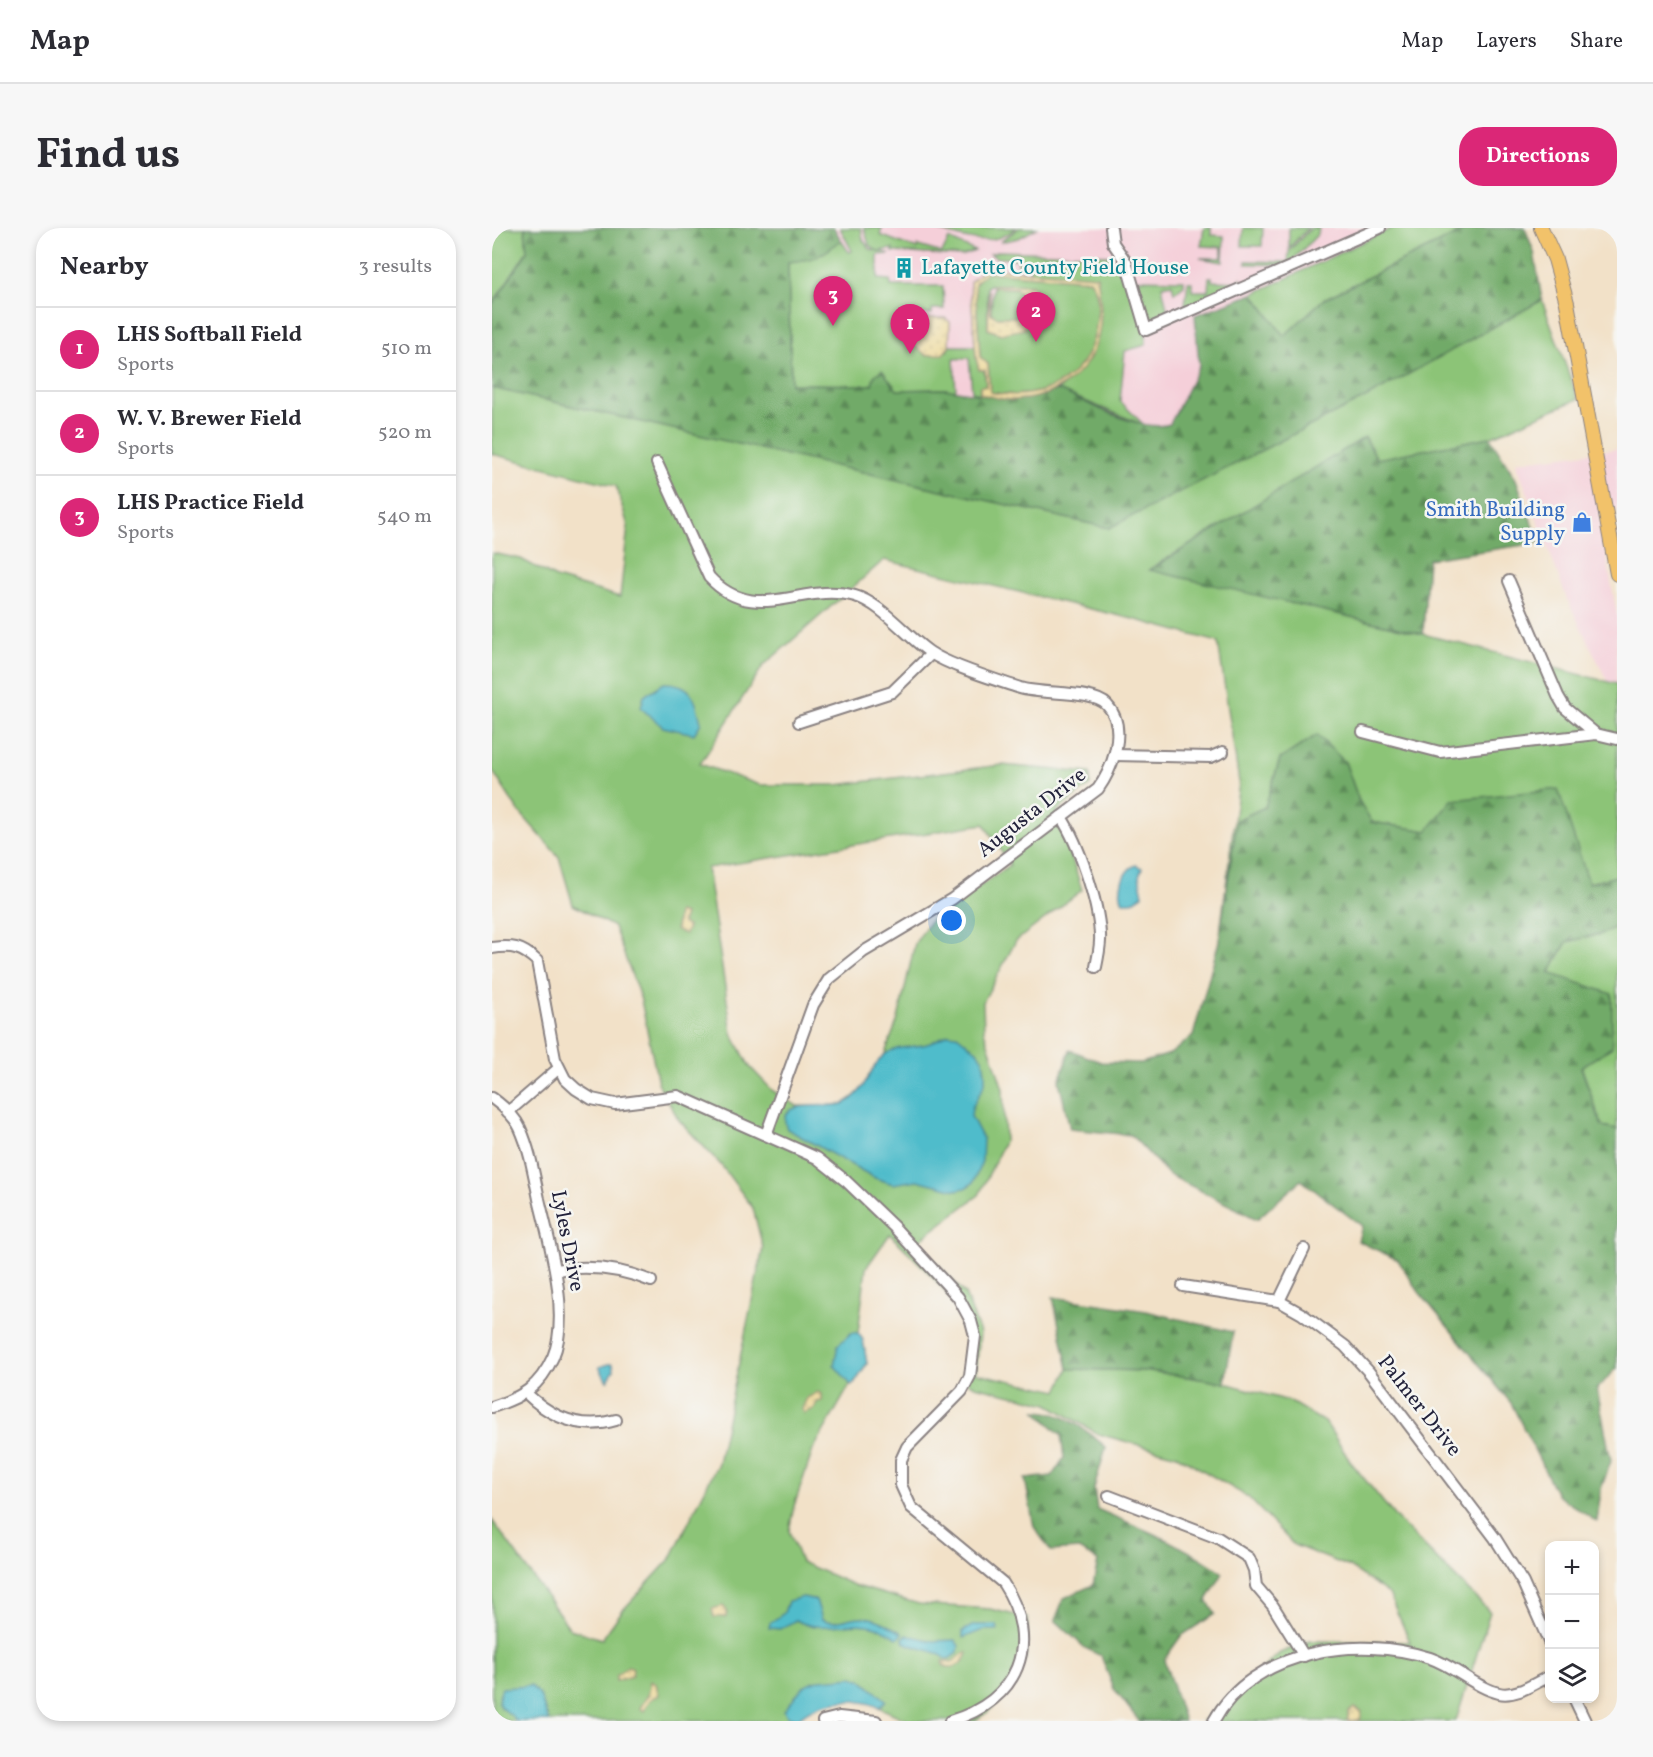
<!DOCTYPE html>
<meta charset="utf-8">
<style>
body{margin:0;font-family:Vollkorn,serif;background:#f7f7f7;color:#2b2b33}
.controls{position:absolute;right:18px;bottom:18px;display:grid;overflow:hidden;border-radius:12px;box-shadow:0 3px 9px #0003}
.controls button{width:54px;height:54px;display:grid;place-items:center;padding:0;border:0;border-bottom:2px solid #e1e1e2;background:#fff;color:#2b2b33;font:30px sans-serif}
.you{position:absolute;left:460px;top:693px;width:21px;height:21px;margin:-15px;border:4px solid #fff;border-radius:50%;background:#1a73e8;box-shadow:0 0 0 9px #1a73e833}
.badge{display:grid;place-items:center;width:39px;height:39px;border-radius:50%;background:#db2777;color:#fff;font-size:20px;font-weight:700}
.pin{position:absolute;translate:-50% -50px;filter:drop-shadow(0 2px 3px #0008)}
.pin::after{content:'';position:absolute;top:32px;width:21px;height:18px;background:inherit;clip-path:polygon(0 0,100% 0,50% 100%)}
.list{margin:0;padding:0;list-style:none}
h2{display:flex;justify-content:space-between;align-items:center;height:78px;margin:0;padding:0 24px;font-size:26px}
h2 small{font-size:20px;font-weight:400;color:#7c7c81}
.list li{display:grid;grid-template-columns:39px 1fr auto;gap:18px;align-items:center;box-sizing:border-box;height:84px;padding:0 24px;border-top:2px solid #e1e1e2}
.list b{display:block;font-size:22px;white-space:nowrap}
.list p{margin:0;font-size:20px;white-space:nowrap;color:#7c7c81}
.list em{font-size:20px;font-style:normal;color:#7c7c81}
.icon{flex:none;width:33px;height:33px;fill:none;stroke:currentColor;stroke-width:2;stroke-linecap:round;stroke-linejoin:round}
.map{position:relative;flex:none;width:1125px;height:1493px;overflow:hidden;border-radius:24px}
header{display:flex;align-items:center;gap:36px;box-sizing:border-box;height:84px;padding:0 30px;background:#fff;border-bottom:2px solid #e1e1e2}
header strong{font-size:28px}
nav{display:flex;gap:33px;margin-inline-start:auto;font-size:21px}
.intro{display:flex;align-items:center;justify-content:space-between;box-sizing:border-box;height:144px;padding:0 36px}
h1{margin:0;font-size:42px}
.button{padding:15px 27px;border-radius:24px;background:#db2777;color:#fff;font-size:21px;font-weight:700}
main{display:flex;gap:36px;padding:0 36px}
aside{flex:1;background:#fff;border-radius:24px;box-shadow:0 3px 9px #0003}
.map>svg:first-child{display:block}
.built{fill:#f5cfd9}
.grass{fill:#8cc477;stroke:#577359;stroke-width:1.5;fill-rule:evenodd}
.forest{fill:url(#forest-firs);stroke:#4a6652;stroke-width:1.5}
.sand{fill:url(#sand-dots);stroke:#887e6c;stroke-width:1.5;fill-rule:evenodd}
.water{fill:#50bccb;stroke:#396f83;stroke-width:1.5}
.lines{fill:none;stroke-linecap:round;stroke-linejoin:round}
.minor-casing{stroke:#8a8282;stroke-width:14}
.major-casing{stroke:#8a8282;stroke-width:16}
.minor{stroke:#fff;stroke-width:10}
.major{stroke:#f2c26a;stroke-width:14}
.labels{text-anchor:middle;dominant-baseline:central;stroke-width:5;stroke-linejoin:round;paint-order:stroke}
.culture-label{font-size:21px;fill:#0d838f;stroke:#f6f6f2;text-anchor:start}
.shop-label{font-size:21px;fill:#366cbe;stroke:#f6f6f2;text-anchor:end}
.street-label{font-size:21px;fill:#22223b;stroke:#f6f6f2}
</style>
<header>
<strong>Map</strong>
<nav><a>Map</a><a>Layers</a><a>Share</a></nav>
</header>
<div class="intro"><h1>Find us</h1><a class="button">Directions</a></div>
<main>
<aside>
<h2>Nearby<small>3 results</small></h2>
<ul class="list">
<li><span class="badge">1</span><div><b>LHS Softball Field</b><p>Sports</p></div><em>510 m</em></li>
<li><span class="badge">2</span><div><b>W. V. Brewer Field</b><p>Sports</p></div><em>520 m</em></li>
<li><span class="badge">3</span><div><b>LHS Practice Field</b><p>Sports</p></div><em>540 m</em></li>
</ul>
</aside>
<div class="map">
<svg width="1125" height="1493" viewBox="0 0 1125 1493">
<defs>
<pattern id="forest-firs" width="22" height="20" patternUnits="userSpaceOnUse" patternTransform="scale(1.5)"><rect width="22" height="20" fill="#71aa68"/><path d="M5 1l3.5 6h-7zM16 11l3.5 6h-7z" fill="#5c8a57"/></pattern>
<pattern id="sand-dots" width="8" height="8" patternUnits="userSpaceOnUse" patternTransform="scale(1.5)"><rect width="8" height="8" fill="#eeda9e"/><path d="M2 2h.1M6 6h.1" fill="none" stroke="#ccbb89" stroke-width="1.8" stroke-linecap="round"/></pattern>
</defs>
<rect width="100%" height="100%" fill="#f6f6f2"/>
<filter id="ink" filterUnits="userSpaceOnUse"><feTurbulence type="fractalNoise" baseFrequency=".0167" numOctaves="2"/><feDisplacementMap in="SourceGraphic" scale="12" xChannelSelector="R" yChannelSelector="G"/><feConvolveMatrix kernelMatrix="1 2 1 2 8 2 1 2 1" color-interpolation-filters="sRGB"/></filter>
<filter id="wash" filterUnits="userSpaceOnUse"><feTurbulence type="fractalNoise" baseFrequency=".008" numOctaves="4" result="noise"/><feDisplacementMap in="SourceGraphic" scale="24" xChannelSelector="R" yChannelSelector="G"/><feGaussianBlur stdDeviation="1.35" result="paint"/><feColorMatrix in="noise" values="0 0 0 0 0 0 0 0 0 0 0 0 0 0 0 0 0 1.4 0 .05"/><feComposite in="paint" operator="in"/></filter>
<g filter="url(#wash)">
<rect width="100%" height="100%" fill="#f2e1c8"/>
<g class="built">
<path d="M296 0H977L832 71 710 184 670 199 482 181 391 196Z"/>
<path d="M1125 221V282L1107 284 1125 388 1124 471 1075 371 1024 234Z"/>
</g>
<g class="grass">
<path d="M0 0H33L35 23 0 77Z"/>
<path d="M348 0H369L371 12 378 21 398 26 386 27V51L398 52 399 58H451L452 81H440V86H429L430 90 422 99 421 114 455 123 458 118H483L487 141H492L494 158 488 159V166L480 164 477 130 462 131 464 164 453 161 405 162 381 157 299 156 296 33C319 33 331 27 349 12L357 24 360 23Z"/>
<path d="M372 0H390L388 7 425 21 426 18 450 25 457 11 483 23 470 28 401 24V21L386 23 377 17Z"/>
<path d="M438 0H524C496 23 469 9 438 0Z"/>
<path d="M527 0H545L527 10 508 14Z"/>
<path d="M712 0H719V7L732 8 731 34 708 30H730V19L709 18Z"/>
<path d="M751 0H771L770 18H750Z"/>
<path d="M797 0H816L797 20Z"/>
<path d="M819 0H827L826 6 796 37 754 36V33L796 34 797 23Z"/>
<path d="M900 0H977L832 71 792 108 761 66Z"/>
<path d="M508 23 612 27 622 31 638 49 654 102V117L633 123 628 173 652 197 566 162C606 127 614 101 605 49L538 44V39L526 38V31L505 30 498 26Z"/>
<path d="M495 44 598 52C607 64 607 76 605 92 600 151 552 175 498 164L496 136 488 130 483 55ZM498 57H540L545 73 508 106 496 101 495 59Z"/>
<path d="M717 49H720V53L746 54 749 50 750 55 692 83 696 54H700V63H716Z"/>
<path d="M643 51 692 52V57L682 65 680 56 670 58 677 89 658 96Z"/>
<path d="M501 59 524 60 528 65V86L524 89H503L499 85Z"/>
<path d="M1050 72 1086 171 998 209 885 231 874 210 658 341 931 406 1125 456V649L1097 655 935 603 879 594 867 573 853 534 788 531 773 579 745 592 727 713 747 554 726 414 641 391 392 332 271 438 208 536 268 557H344L510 537 598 545V557L565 583 590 662 524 713 491 774 492 803 511 861 513 912 487 967 425 1014 473 1066 488 1105 484 1145 566 1163 576 1141 658 1143 733 1155 797 1173 834 1195 858 1233 905 1291 998 1384 964 1493H710L788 1425 818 1413 918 1414 897 1366 858 1339 802 1317 756 1269 685 1227 606 1206 556 1176 483 1158 469 1151C474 1136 478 1121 476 1105 473 1075 419 1028 398 1006L374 1040 366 1105 371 1112 375 1136 362 1156 358 1157 321 1222 302 1278 297 1303 309 1334 364 1358 427 1376 498 1381 536 1390 534 1430 520 1461 496 1484 482 1493H417L373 1473H337L318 1481 302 1493H0V1292L78 1401 110 1411 130 1383 179 1330 226 1235 271 1020 261 980 229 937 187 892 166 855 149 772 122 699 81 677 67 629 25 581 0 542V325L29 331 64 350 128 369 136 298 124 258 0 226V160L617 300ZM492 596 518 637 439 692 423 715 406 791 392 828 379 844 370 861 360 870 351 876 336 878H305L281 863 258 839 240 805 215 640Z"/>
<path d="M1125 698V901L1110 898 1057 746 1075 714 1112 705Z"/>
</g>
<g class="forest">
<path d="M33 0H342L349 12C329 29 322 32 296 34L299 156 380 157 382 148 390 142 405 162 453 161 521 172 545 169 566 162C594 173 650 206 678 196L707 138 703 87 761 66 792 108 832 71 977 0H1033L1042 24 1050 72 879 167 617 300 0 160V77L35 24Z"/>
<path d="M873 209 885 231 998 209 1024 251 1047 315 936 331 931 406 657 342Z"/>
<path d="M825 507 853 534 867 573 880 594 935 603 960 572 1066 561 1097 655 1125 648V698L1112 705 1075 714 1057 745 1120 766V819L1089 839 1110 898 1125 901V1140L1105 1161 1119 1233 1109 1261 1105 1294 1065 1267 1019 1175 927 1064 906 1032 866 1013 870 998 809 952 765 991 677 947 639 907 578 901 567 853 578 822 609 834 649 835 678 826 701 808 727 713 745 592 773 579 788 531Z"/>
<path d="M561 1069 654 1083 741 1104 733 1155 658 1143 576 1141Z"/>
<path d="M544 1183C571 1183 594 1202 614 1219L602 1260 605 1281C648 1300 693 1317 731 1345L715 1372 723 1386 689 1408 672 1432 692 1493H647L622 1461 609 1428 593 1420 563 1392 572 1370 601 1357 606 1333 587 1321 559 1323 542 1299 533 1251 560 1248 572 1230 569 1207Z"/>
</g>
<g class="sand">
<path d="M493 40 605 48C609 73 612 98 602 121 590 152 553 173 520 172 510 172 499 168 488 166V158H494L493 142H487L484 130 478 54ZM495 44 598 52C607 64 607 76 605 91 600 149 552 176 498 164L496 136 488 129 483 55Z"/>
<path d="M500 57H540C550 73 544 88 532 101L509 106 496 101 497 62 499 85 504 89H524L528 86V65L524 60 501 59Z"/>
<path d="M430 90H453L458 94 457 119 451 126 434 127 423 118 422 99Z"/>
<path d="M186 684 193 686 190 695 196 699 193 706 184 702Z"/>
<path d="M326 1164 330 1166V1173L325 1174 322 1181 312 1185 310 1181 315 1170Z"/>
<path d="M231 1378 235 1383 234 1389H222L220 1381Z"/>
<path d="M472 1425H476C473 1435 461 1443 451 1437V1433L459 1435Z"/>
<path d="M136 1438 141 1440 140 1448 124 1453V1448Z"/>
<path d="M159 1453 164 1456 167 1467 158 1472 152 1483 148 1480 156 1467Z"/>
<path d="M862 1480 870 1484 868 1492 855 1493 857 1484Z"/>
</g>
<g class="water">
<path d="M172 455C201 455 203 470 209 495L202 506 171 499 149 480 152 468Z"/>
<path d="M644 637 650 640 647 648 651 667 640 674H631C625 661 631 642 644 637Z"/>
<path d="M456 806 465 807 485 823 491 832 493 845V855L480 880 479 888 491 911 490 933 481 955 473 960 464 962 425 952 401 956 383 950 295 901C282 869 334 881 350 876 372 869 376 842 391 828 404 817 420 820 435 816 442 814 449 809 456 806Z"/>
<path d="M359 1105H366L371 1112 375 1136 362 1156 359 1157 342 1137 346 1117Z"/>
<path d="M117 1136H121L122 1142 115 1153 107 1139Z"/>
<path d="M311 1369 324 1372 330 1391C343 1398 355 1389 369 1389 384 1389 397 1397 410 1405L408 1409 405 1410C399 1406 392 1401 384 1399 358 1390 329 1407 304 1392L288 1401 277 1400 278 1395 292 1385 296 1373Z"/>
<path d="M482 1397H505L506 1402H491L471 1410V1403Z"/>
<path d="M415 1407 441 1413 463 1412 467 1418 466 1424 456 1432C443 1421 427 1422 412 1414L411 1410Z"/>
<path d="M360 1449 369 1452 394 1472 388 1479C362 1469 327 1471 306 1491L295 1488 292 1483C320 1445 314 1455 360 1449Z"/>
<path d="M39 1458 48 1468 57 1493H24C13 1477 0 1484 10 1460Z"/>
</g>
</g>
<g filter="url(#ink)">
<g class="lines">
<g class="minor-casing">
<g id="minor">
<path d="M619 0 621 15 634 34 654 102 888 0"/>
<path d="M165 235 217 349C263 399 310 353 363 368 389 375 416 410 439 425 458 438 504 452 528 460 551 467 601 462 615 477 636 499 621 540 606 561L460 671 371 724 337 751 321 777 274 907"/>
<path d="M1017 353 1066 468 1073 480 1104 506"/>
<path d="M307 494 400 464 439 426"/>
<path d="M871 504 948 524 1104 506 1125 511"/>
<path d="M622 527 719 529 731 524"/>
<path d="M569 589C587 616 606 673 608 706 609 717 606 728 604 739"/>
<path d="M0 720C20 717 30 719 45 733L63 831 73 851 84 861 100 871 123 876 186 868 325 930 354 953 402 999 466 1069 479 1093 483 1108 478 1148 470 1163 415 1219 409 1232V1257L419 1279 511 1355C551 1416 526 1473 458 1493"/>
<path d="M0 870C11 878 22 887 28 900 38 922 42 947 47 971 57 1013 79 1087 61 1129 47 1160 30 1169 0 1179"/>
<path d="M16 884 67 840"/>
<path d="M64 1042C97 1037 128 1040 159 1053"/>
<path d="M691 1058 787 1073 810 1086 853 1118 877 1144 1003 1310 1031 1355 1058 1416"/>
<path d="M787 1073 812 1021"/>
<path d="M35 1166C60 1190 90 1202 124 1192"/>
<path d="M617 1268 726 1310 757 1330 762 1342 764 1358 781 1378 812 1428"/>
<path d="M1082 1470 1093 1493"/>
<path d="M331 1493 347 1489 384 1493"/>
<path d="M722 1493C761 1421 867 1407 938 1430 962 1438 984 1460 1007 1465 1024 1469 1043 1455 1058 1448"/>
</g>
</g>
<g class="major-casing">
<path id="major" d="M1049 0 1063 31 1075 75 1125 346"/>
</g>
<use href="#minor" class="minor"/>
<use href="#major" class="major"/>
</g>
</g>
<defs>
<g id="building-bare" transform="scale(1.62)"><path d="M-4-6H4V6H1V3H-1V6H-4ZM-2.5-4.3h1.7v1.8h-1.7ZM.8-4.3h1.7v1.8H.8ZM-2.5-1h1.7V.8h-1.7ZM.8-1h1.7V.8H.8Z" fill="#0f9aa8" stroke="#f6f6f2" stroke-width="2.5" paint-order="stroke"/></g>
<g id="shop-bare" transform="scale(1.62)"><path d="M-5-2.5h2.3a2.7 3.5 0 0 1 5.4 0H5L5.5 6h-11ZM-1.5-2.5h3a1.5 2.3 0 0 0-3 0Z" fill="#3f7fe0" stroke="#f6f6f2" stroke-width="2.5" paint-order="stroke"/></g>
</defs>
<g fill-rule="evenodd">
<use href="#building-bare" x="412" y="40"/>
<use href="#shop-bare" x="1090" y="294"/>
</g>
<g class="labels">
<g class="culture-label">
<text x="429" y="40">Lafayette County Field House</text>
</g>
<g class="shop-label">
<text x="1073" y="282">Smith Building<tspan x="1073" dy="24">Supply</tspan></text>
</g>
<g class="street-label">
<text transform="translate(540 585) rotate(-38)">Augusta Drive</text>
<text transform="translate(75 1013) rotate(79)">Lyles Drive</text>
<text transform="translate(927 1178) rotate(52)">Palmer Drive</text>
</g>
</g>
</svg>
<div class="controls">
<button>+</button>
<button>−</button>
<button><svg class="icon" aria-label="layers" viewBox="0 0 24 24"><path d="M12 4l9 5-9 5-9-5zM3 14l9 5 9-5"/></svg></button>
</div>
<div class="you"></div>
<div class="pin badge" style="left:418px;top:126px">1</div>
<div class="pin badge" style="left:544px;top:114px">2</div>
<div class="pin badge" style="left:341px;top:98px">3</div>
</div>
</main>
